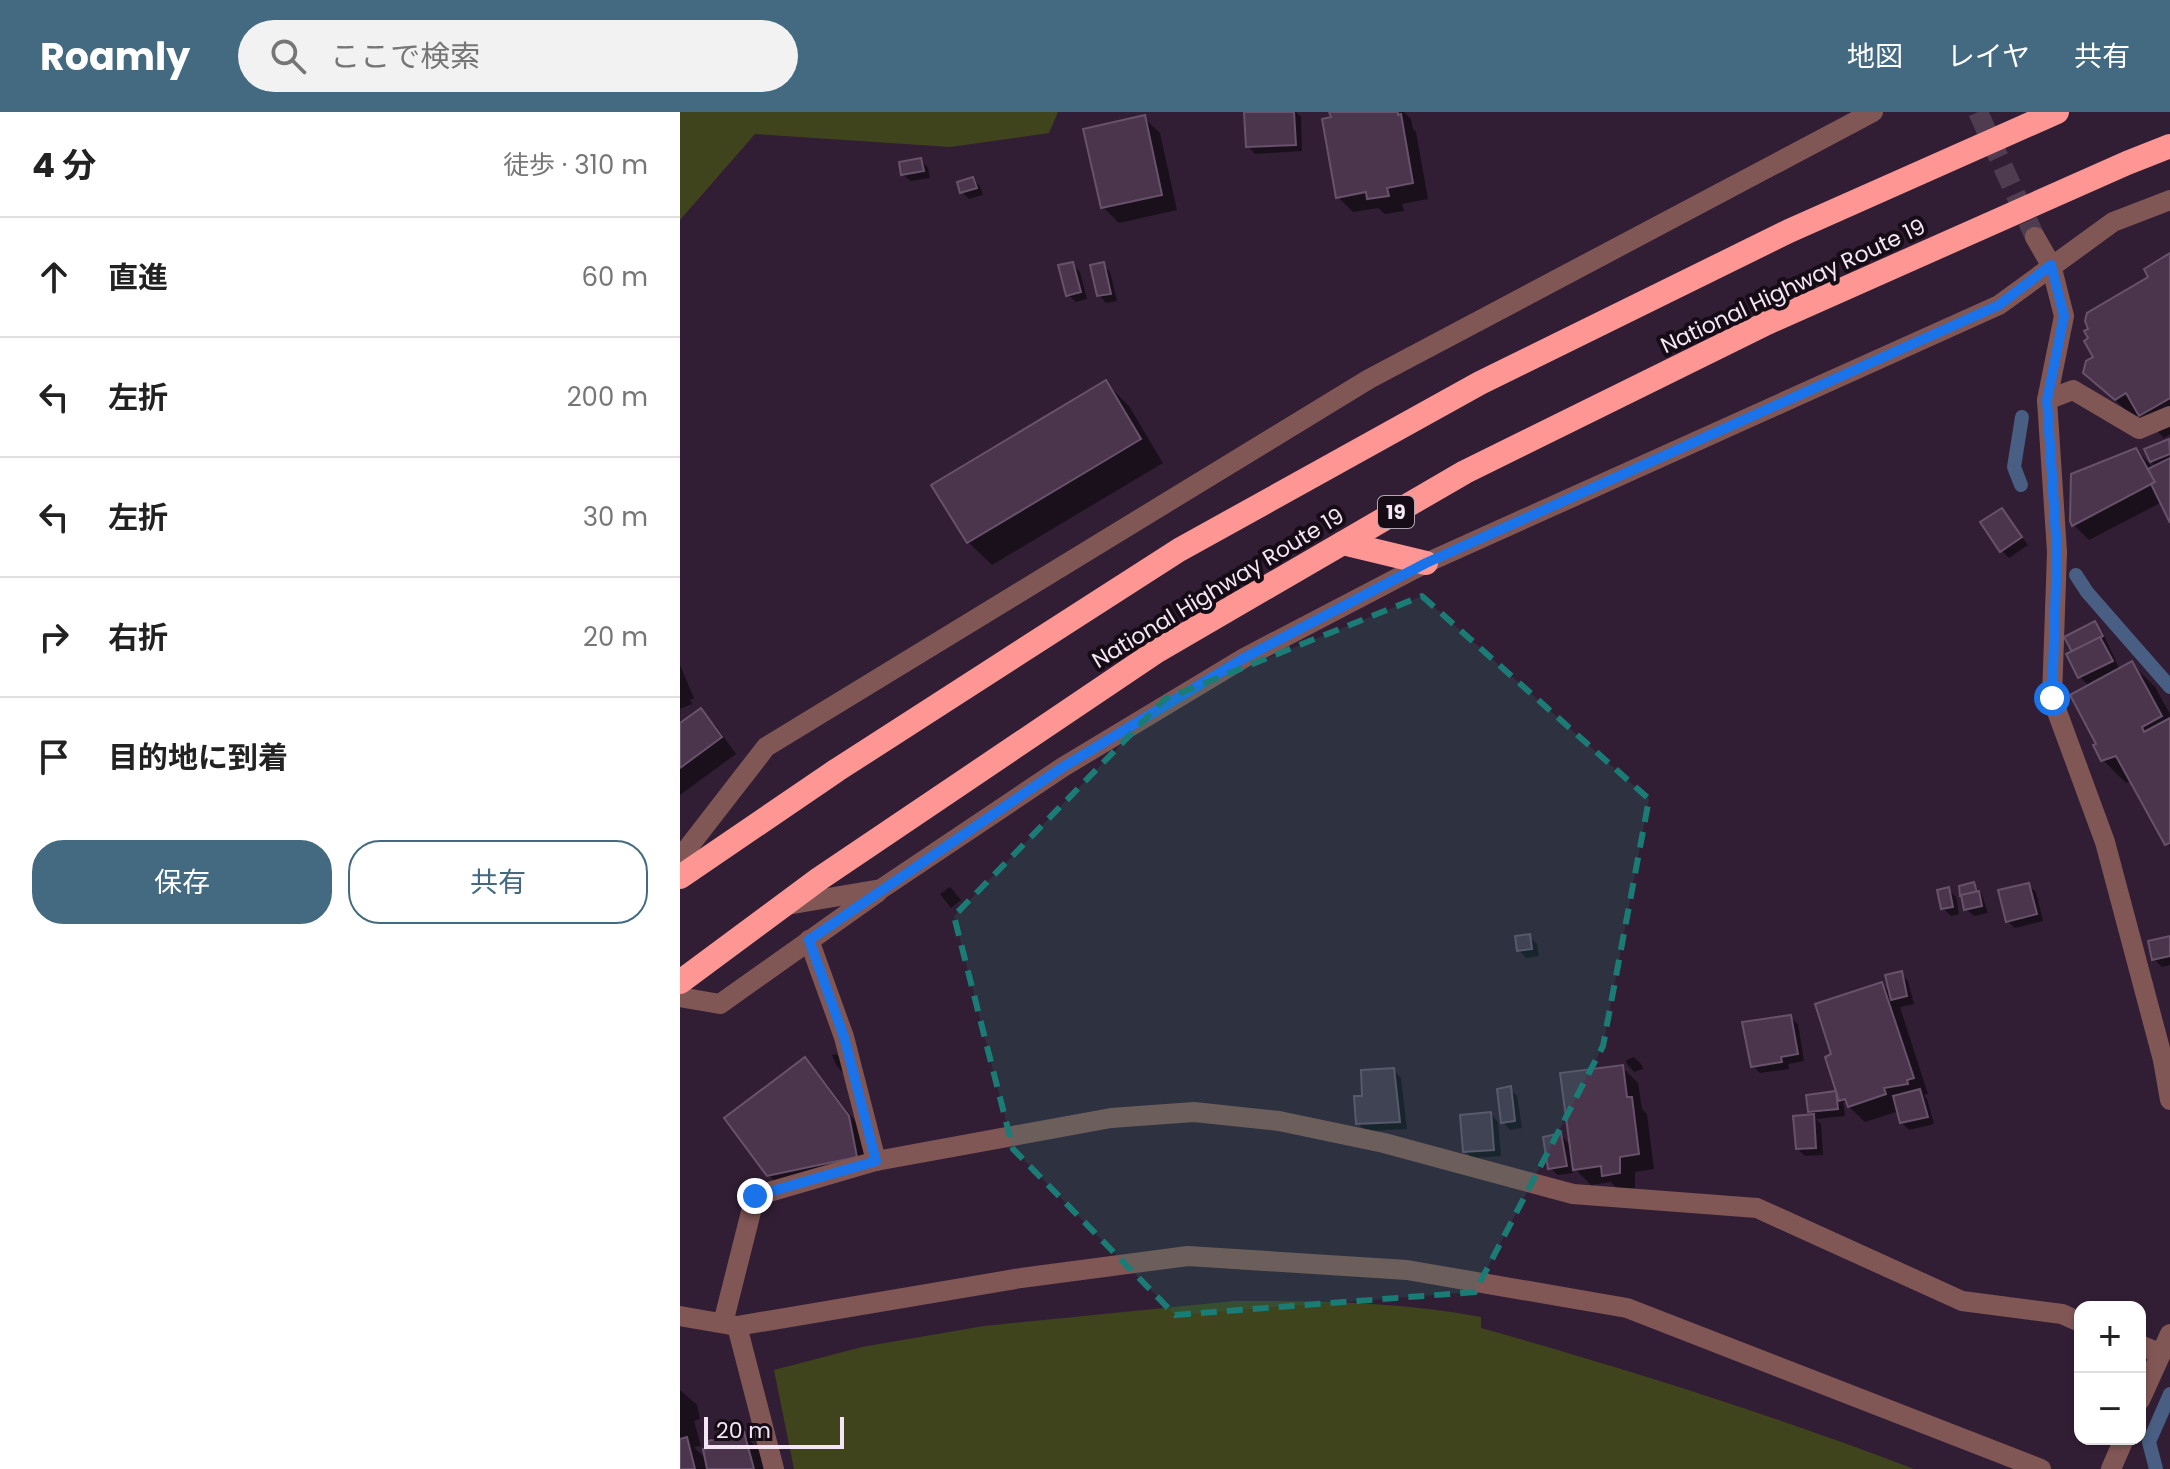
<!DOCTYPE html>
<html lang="ja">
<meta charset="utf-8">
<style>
body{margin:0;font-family:Poppins,"Noto Sans JP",sans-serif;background:#f2f2f2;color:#222}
.controls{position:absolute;right:24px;bottom:24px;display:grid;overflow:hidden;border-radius:16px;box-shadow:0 2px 6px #0004}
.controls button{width:72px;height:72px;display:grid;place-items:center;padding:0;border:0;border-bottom:2px solid #e0e0e0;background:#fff;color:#222;font:40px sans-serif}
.scale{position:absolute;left:24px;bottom:20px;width:140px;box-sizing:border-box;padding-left:8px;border:4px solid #f4e6f5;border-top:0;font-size:22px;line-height:28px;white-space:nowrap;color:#f4e6f5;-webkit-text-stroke:6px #150c16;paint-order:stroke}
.stop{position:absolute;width:24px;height:24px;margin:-18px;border:6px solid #1a73e8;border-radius:50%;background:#fff}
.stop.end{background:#1a73e8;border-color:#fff;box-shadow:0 2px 8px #0008}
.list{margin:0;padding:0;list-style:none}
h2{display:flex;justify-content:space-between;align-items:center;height:104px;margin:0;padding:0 32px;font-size:34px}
h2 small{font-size:26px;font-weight:400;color:#767676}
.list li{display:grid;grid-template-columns:52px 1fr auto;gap:24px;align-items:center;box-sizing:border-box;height:120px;padding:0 32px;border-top:2px solid #e0e0e0}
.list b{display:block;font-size:30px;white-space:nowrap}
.list em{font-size:26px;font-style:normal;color:#767676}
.actions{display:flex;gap:16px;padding:24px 32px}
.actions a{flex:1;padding:18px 0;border:2px solid #436a80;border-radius:32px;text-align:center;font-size:28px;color:#436a80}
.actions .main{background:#436a80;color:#fff}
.icon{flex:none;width:44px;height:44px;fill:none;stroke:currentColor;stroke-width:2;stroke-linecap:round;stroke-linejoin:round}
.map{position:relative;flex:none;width:1490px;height:1357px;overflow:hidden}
header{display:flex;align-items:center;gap:48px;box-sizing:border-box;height:112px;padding:0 40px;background:#436a80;color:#fff}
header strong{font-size:38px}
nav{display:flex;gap:44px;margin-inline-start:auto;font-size:28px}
.search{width:560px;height:72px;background:#f2f2f2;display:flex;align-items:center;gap:20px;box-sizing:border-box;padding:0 28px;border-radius:44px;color:#767676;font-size:30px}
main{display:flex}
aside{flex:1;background:#fff}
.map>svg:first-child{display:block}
.green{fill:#3f441d}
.shadow{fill:#0007}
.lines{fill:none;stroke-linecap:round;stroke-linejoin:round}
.stream{stroke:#485e82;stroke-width:14}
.building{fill:#4a354d;stroke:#68516a;stroke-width:2}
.minor-tunnel{stroke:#4f3c51;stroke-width:20;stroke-dasharray:20 10;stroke-linecap:butt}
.minor{stroke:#815755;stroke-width:20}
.highway{stroke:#fe9794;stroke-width:24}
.route{stroke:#1a73e8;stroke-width:10}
.marked{fill:#1a7c75;fill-opacity:0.2;stroke:#1a7c75;stroke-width:6;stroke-dasharray:16 10;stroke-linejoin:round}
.labels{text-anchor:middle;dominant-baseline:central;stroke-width:8;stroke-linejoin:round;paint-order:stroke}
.shield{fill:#150c16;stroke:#b1a5b2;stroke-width:2}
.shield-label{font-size:20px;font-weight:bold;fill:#f4e6f5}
.street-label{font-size:22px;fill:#f4e6f5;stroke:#150c16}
</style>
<header>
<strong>Roamly</strong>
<div class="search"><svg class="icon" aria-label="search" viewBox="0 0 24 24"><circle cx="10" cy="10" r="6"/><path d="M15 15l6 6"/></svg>ここで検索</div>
<nav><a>地図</a><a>レイヤ</a><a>共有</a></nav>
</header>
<main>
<aside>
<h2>4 分<small>徒歩 · 310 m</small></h2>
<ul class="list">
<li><svg class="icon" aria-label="ahead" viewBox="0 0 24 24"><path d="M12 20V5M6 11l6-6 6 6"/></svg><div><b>直進</b></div><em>60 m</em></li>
<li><svg class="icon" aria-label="left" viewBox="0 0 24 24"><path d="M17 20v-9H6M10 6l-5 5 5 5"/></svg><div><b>左折</b></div><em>200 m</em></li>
<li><svg class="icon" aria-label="left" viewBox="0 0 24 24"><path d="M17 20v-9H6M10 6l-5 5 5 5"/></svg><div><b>左折</b></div><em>30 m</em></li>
<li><svg class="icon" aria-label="right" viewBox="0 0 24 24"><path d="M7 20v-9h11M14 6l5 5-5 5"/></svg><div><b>右折</b></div><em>20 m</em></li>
<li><svg class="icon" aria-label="arrive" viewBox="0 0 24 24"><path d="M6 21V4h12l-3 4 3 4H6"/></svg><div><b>目的地に到着</b></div></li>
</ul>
<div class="actions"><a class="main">保存</a><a>共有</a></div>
</aside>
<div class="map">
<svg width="1490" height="1357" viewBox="0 0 1490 1357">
<rect width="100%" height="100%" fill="#321e34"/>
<g class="green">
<path d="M0 0H378L369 21 270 35 75 22 0 108Z"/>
<path d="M554 1189C637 1189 719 1190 801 1205V1216C947 1257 1093 1303 1234 1357H114L94 1258 182 1235 304 1214Z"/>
</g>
<g class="shadow">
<path d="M566 0H616L621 5 622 39 575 42 568 34Z"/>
<path d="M661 0H724L731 7 733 17 736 20 748 87 722 92 724 99 705 102 698 96 673 100 658 85Z"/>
<path d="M464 6 480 21 497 98 439 111 423 95Z"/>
<path d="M241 48 248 56 250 66 230 69 223 62Z"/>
<path d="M293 67 300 74 303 83 289 87 282 80Z"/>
<path d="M1490 143V322L1484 326 1465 307 1459 310 1405 260 1471 165Z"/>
<path d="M393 152 400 160 407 187 396 190 388 183Z"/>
<path d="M423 152 430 160 437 189 426 191 419 183Z"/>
<path d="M426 271 449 294 483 351 312 453 288 430Z"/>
<path d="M1489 329 1490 406 1482 390 1409 428 1394 413 1456 338 1475 357 1467 338Z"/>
<path d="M1321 398 1348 433 1329 446 1322 439Z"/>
<path d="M1414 511 1422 519 1440 558 1452 552 1475 575 1490 602V735L1452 669 1446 671 1423 648 1410 575 1400 565Z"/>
<path d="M0 553 14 586 10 588 12 592 0 597Z"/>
<path d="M20 598 36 614 56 642 0 683V613Z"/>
<path d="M1294 772 1301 780 1308 801 1294 804 1286 797Z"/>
<path d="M1348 773 1356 780 1363 809 1335 816 1327 809Z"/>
<path d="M270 775 281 788 271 796 260 782Z"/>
<path d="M1268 777 1276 785 1279 802 1271 804 1263 796Z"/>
<path d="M849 825 857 832 859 844 846 846 839 838Z"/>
<path d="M1490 826V853L1482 855 1474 847Z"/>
<path d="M1221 861 1228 869 1234 892 1220 895 1248 982 1244 983 1247 987 1254 1012 1229 1018 1221 1010 1219 999 1185 1010 1163 989 1165 1004 1136 1007 1141 1012 1143 1043 1125 1044 1117 1036 1115 1005 1135 1004 1130 999 1129 985 1159 981 1154 943 1202 872 1211 882Z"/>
<path d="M1110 905 1118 912 1124 949 1108 952 1109 957 1080 961 1073 954Z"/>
<path d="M156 942 164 950 163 961 156 953 152 943Z"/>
<path d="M954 945 962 953 963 957 954 960 947 952 946 948Z"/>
<path d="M124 948 140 963 185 1022 192 1060 105 1079 89 1063Z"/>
<path d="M942 955 958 971 962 997 967 1002 974 1057 955 1060V1076L939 1079 931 1070 911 1073 892 1054 893 1061 878 1063 870 1056 881 1023 892 1035Z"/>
<path d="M713 958 721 966 727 1017 685 1019 678 1011Z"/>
<path d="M830 977 837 984 842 1016 830 1018 823 1010Z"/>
<path d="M811 1002 818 1010 821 1044 792 1046 785 1039Z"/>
<path d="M0 1278 17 1293 20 1307 14 1309 21 1334 14 1335 27 1348 63 1322 79 1338 84 1357H0Z"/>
</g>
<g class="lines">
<g class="stream">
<path d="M1341 373 1334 355 1342 305"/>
<path d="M1396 463 1407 480 1490 575"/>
<path d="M1476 1357 1469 1330 1490 1282"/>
</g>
</g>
<g class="building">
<path d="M564 0H614L616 33 566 35Z"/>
<path d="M649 0H718V3L721 2 733 71 707 76 709 84 687 87 686 80 656 86 642 7 651 5Z"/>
<path d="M465 3 482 83 421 96 403 17Z"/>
<path d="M241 46 244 59 221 63 219 50Z"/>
<path d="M293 65 297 76 280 81 277 70Z"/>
<path d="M1490 141V286L1459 304 1446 281 1435 288 1403 261 1406 249 1413 245 1404 229 1408 226 1404 219 1408 217 1405 209 1407 201 1468 165 1464 157Z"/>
<path d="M393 150 401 180 386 184 378 153Z"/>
<path d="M424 150 431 182 417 184 410 153Z"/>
<path d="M426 268 461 327 287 431 251 373Z"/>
<path d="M1489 327 1490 342 1470 350 1464 337Z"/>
<path d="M1456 336 1475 370 1392 414 1390 409 1391 362Z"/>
<path d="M1490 346V411L1471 372 1475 370 1468 357Z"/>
<path d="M1322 396 1342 425 1320 440 1300 410Z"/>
<path d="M1415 509 1423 524 1392 540 1384 525Z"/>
<path d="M1420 525 1433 549 1398 566 1386 542Z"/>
<path d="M1452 549 1482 604 1462 615 1464 620 1490 606V731L1485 733 1436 644 1421 649 1413 633 1416 632 1390 583Z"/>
<path d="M21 596 42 625 0 656V611Z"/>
<path d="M1294 770 1297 780 1280 784 1279 774Z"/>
<path d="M1349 771 1357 802 1326 810 1318 778Z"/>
<path d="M1269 775 1273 795 1261 797 1257 778Z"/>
<path d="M1299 779 1302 794 1284 798 1281 783Z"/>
<path d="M850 822 852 837 837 839 835 824Z"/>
<path d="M1490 824V844L1472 848 1468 829Z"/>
<path d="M1222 859 1227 884 1211 888 1205 863Z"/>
<path d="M1202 870 1234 966 1227 968 1228 972 1204 976 1206 982 1168 995 1165 987 1159 989 1145 945 1151 942 1135 892Z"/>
<path d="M1111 903 1118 942 1101 945 1102 950 1071 955 1062 910Z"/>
<path d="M125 945 169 1004 177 1045 87 1064 44 1006Z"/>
<path d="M943 953 947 985H952L959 1042 940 1045V1061L922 1064 921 1054 893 1058 880 961Z"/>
<path d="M714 956 720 1010 676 1012 674 984H682L681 958Z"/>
<path d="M831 974 835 1009 821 1011 817 977Z"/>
<path d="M1240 977 1248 1005 1220 1011 1213 984Z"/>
<path d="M1156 979 1158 997 1128 1000 1126 983Z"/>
<path d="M811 1000 814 1038 783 1040 780 1003Z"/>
<path d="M1134 1002 1136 1036 1116 1037 1113 1004Z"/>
<path d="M881 1021 887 1054 868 1057 863 1025Z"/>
<path d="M64 1320 74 1357H27L23 1337 29 1336 28 1329Z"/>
<path d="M7 1325 15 1357H0V1327Z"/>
</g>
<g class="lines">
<path class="minor-tunnel" d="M1298 0 1355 125"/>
<g class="minor">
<path d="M1355 125 1371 153 1384 204 1367 288 1377 440 1372 586 1425 730 1483 948 1490 988"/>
<path d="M1367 288 1393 278 1459 317 1490 304"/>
<path d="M0 746 86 635 689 267 1193 0"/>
<path d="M107 793 201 777 383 655 564 546 746 451 1319 193 1433 110 1490 88"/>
<path d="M129 828 164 925 196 1049"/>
<path d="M0 885 40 892 198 780"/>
<path d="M0 1204 57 1214 341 1166 508 1144 727 1158 947 1196 1361 1357"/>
<path d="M43 1211 75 1084 196 1049 431 1006 514 1000 599 1009 704 1031 893 1082 1077 1096 1282 1189 1382 1202 1400 1210"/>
<path d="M57 1214 94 1357"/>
<path d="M1460 1233 1479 1241"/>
<path d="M1460 1288 1490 1222"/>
<path d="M1431 1357 1444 1327"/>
</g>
<g class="highway">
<path d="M663 431 746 451"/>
<path d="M0 765 157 658 499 438 800 271 1109 119 1377 0"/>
<path d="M0 870 139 767 477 539 785 360 1087 211 1447 51 1490 34"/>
</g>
</g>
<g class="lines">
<path class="route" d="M75 1084 196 1049 164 925 129 828 383 655 564 546 746 451 1319 193 1371 153 1384 204 1367 288 1377 440 1372 586"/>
</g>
<path class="marked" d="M742 484 969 687 923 934 795 1180 495 1203 333 1037 274 804 485 587Z"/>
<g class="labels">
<rect class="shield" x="698" y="384" width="36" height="32" rx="6"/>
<g class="shield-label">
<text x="716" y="400">19</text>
</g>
<g class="street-label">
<text transform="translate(1113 174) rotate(-25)">National Highway Route 19</text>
<text transform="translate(538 476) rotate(-31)">National Highway Route 19</text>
</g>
</g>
</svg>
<div class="controls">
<button>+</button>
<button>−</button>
</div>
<div class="scale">20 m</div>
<div class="stop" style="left:1372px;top:586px"></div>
<div class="stop end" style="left:75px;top:1084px"></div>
</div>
</main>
